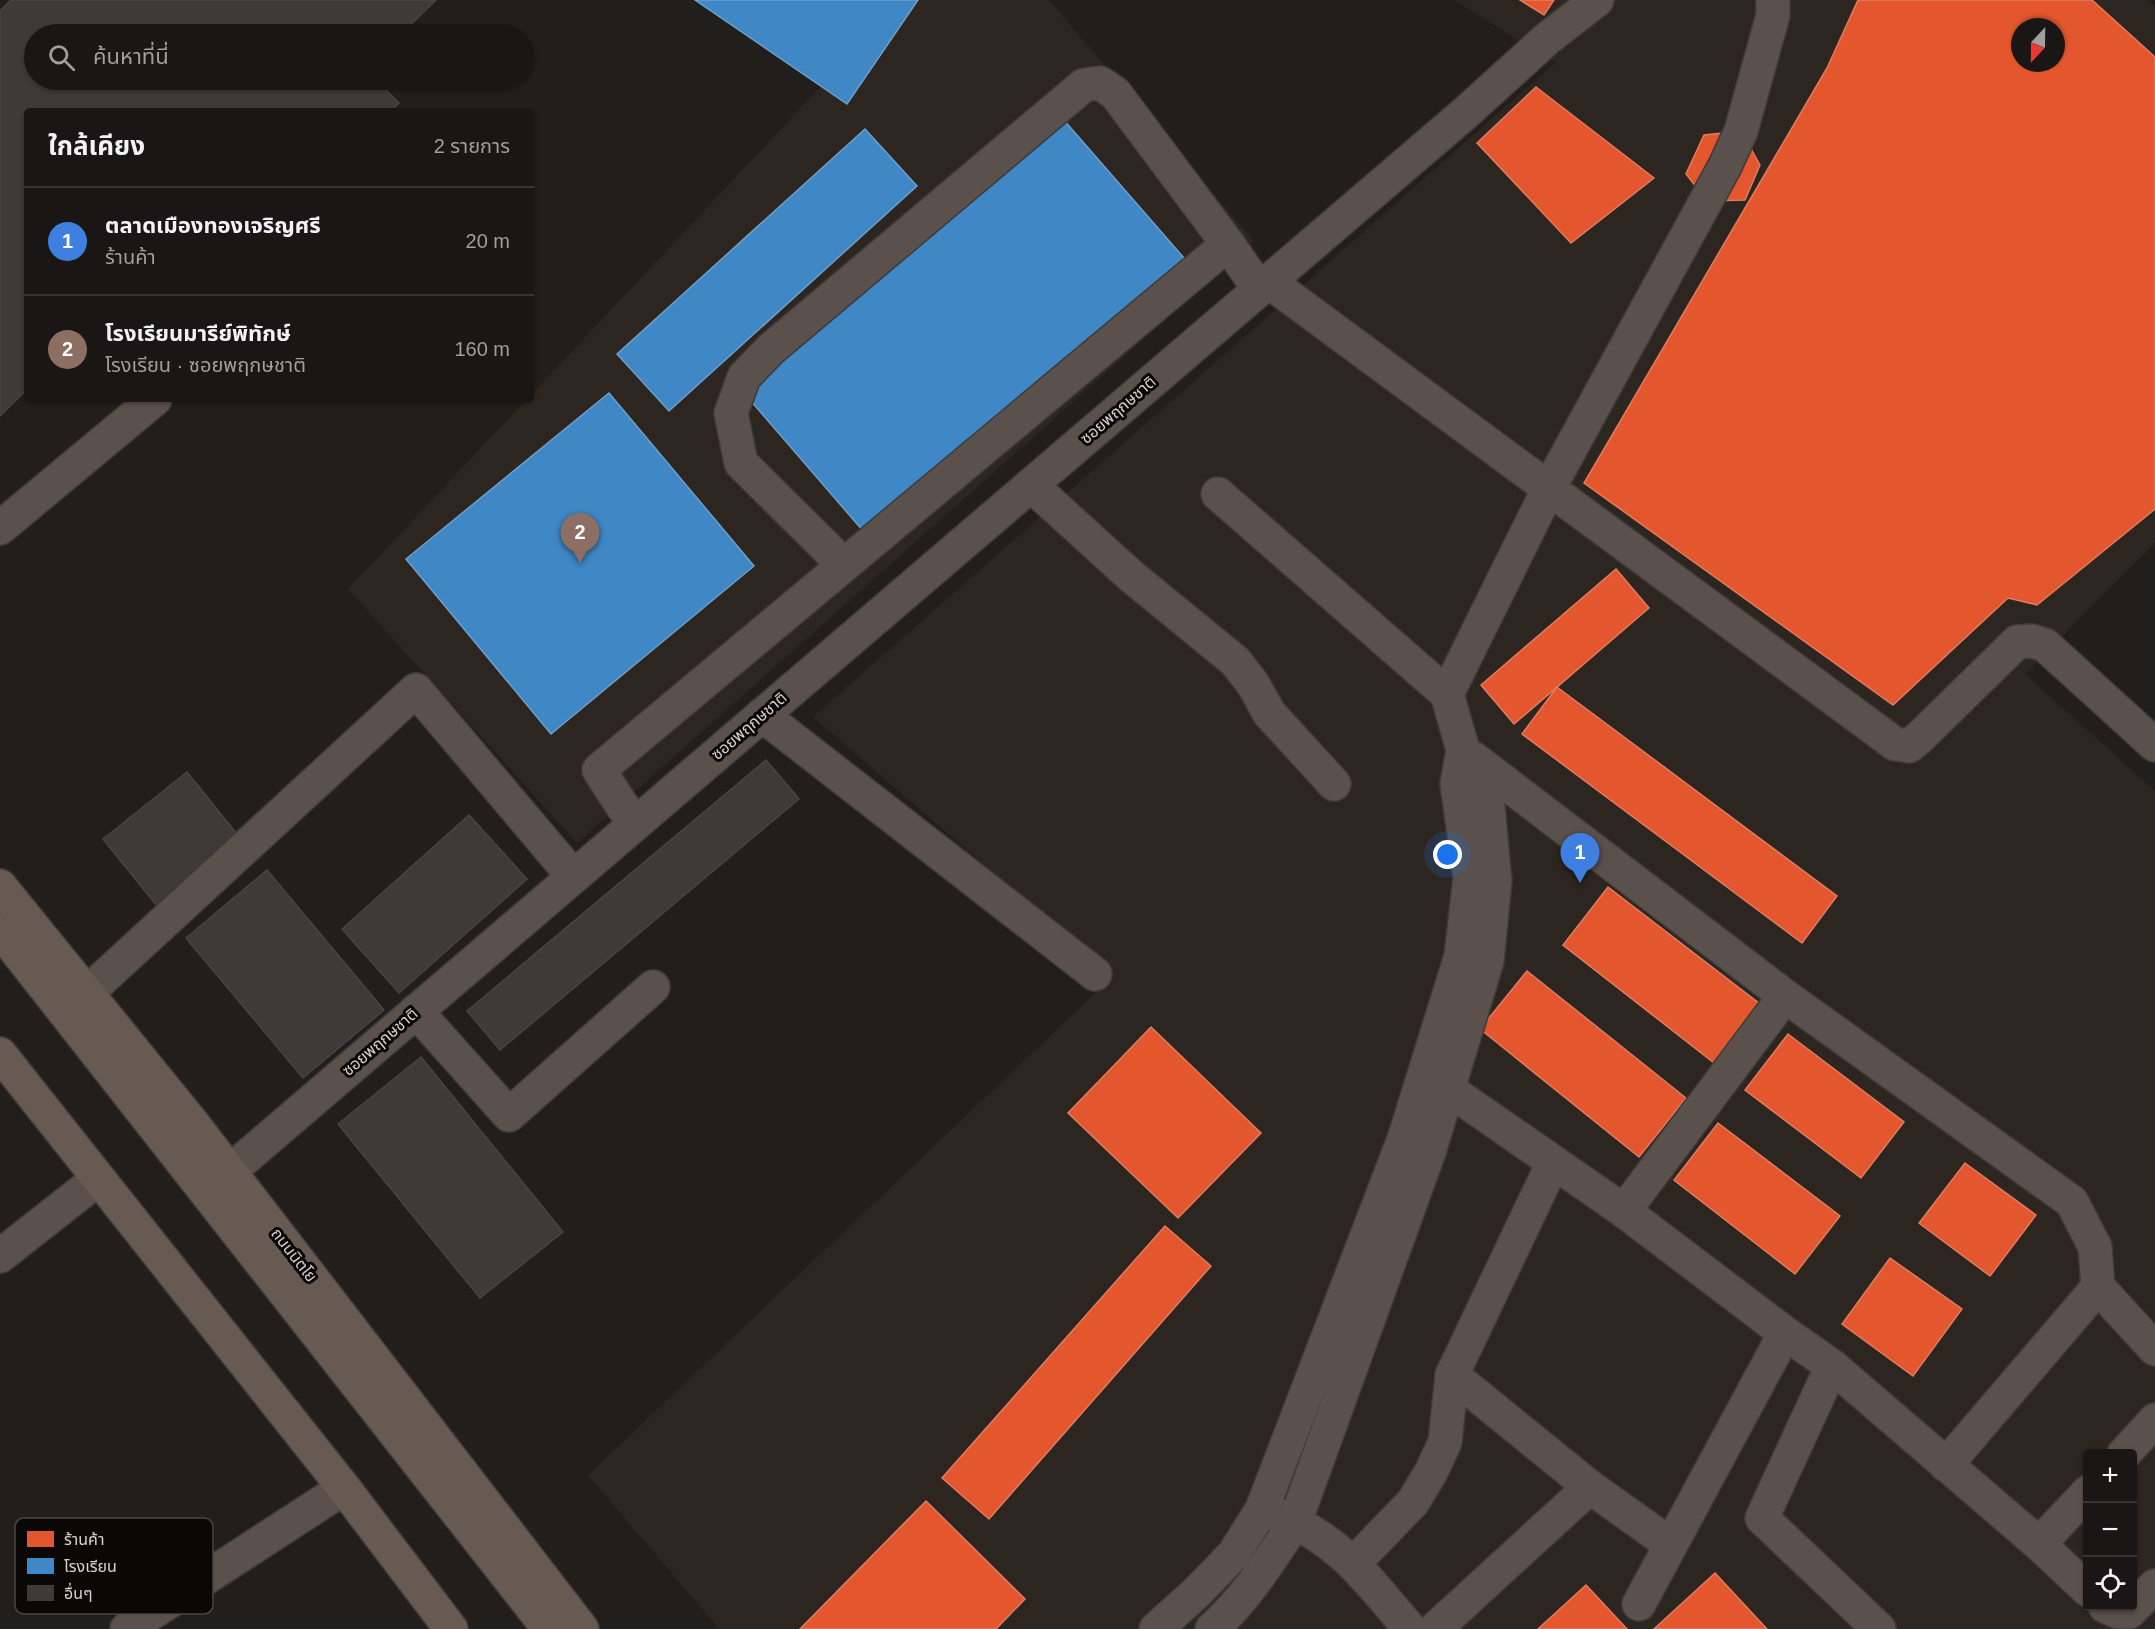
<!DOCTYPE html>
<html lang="th">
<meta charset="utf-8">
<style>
body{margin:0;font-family:Arial,"Noto Sans Thai",sans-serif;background:#262322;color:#f1f3f6}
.controls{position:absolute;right:18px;bottom:18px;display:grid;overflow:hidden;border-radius:6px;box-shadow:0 2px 4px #0004}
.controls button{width:54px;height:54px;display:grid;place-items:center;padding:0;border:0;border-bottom:2px solid #373534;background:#191615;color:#f1f3f6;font:30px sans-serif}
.compass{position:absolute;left:2011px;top:18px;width:54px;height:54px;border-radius:50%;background:#191615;box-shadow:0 2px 4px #0004;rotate:202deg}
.you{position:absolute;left:1448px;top:855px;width:21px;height:21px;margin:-15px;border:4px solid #fff;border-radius:50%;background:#1a73e8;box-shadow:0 0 0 9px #1a73e833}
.badge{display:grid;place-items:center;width:39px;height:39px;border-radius:50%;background:#1a73e8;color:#fff;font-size:20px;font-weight:700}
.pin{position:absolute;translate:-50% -50px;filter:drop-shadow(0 2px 3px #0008)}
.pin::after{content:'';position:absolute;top:32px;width:21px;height:18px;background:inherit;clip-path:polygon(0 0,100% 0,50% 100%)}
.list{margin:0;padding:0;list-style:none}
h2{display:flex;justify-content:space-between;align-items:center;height:78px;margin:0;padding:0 24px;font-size:26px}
h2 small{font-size:20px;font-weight:400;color:#9f9fa0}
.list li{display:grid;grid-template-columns:39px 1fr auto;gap:18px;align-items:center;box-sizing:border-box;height:108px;padding:0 24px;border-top:2px solid #373534}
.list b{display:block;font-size:22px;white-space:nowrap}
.list p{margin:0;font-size:20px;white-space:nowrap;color:#9f9fa0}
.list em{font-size:20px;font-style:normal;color:#9f9fa0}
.icon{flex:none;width:33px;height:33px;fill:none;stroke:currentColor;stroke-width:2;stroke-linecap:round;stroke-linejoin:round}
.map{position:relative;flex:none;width:2155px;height:1629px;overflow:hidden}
.search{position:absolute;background:#191615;box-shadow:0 2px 4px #0004;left:24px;top:24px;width:510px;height:66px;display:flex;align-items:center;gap:15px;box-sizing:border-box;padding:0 21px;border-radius:33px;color:#9f9fa0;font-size:22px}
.panel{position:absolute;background:#191615;box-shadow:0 2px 4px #0004;left:24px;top:108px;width:510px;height:294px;border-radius:6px}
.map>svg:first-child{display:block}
.built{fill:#2d2520;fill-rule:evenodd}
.shops{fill:#e4572e;stroke:#e07c60;stroke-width:1.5;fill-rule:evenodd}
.schools{fill:#3f88c5;stroke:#6d9fc9;stroke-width:1.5}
.building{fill:#3d3a39;stroke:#474544;stroke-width:1.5}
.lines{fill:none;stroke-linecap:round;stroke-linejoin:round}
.minor-casing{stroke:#3d3b3a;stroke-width:36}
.major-casing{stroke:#3d3b3a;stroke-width:36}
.minor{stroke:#5a504c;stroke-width:33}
.major{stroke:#665a53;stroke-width:33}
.labels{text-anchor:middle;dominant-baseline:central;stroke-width:6;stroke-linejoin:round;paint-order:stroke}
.street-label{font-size:16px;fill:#d7d4d3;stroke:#0a0807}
.key{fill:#0a0807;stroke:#484544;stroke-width:1.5}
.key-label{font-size:16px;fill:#d7d4d3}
</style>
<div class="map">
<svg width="2155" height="1629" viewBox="0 0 2155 1629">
<rect width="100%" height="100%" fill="#211e1c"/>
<g class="built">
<path d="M902 0H1049L1254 241 577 843 348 589 527 399H531V395Z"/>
<path d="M1454 0H2148L2155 6V543L2025 674 2155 791V1629H719L588 1475 1113 976 813 717 1555 63ZM2020 27H2056V63H2020ZM2088 1454H2132V1606H2088Z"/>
</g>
<g class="shops">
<path d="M1520 0H1554L1544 15Z"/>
<path d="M1858 0H2092L2155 57V509L2037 605 2008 598 1893 705 1584 483 1827 68ZM2020 27H2056V63H2020Z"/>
<path d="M1536 87 1654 178 1571 243 1477 143Z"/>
<path d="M1741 131 1760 165 1745 200 1707 201 1686 174 1704 135Z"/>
<path d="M1616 569 1649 608 1514 724 1481 685Z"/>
<path d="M1557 687 1837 896 1802 943 1522 734Z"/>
<path d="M1608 887 1760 1004 1714 1063 1563 945Z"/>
<path d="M1527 971 1686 1098 1639 1157 1480 1029Z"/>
<path d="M1151 1027 1261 1133 1178 1218 1068 1113Z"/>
<path d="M1788 1034 1904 1122 1861 1178 1745 1090Z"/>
<path d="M1718 1123 1840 1216 1795 1274 1674 1180Z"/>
<path d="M1965 1163 2036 1215 1990 1276 1919 1223Z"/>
<path d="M1165 1226 1211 1266 989 1519 942 1478Z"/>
<path d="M1890 1258 1962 1309 1913 1376 1842 1324Z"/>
<path d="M926 1501 1025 1599 996 1629H800Z"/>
<path d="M1715 1573 1767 1629H1654Z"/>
<path d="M1586 1585 1627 1629H1538Z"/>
</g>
<g class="schools">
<path d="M695 0H918L847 104Z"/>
<path d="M1063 119 1184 258 864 532 744 393Z"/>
<path d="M865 129 917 186 669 411 617 354Z"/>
<path d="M609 393 754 566 551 734 406 559Z"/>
</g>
<g class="building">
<path d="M11 0H436L401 34H34V80H376L399 103 391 111H27V389L0 416V11Z"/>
<path d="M766 760 799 799 500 1050 467 1011Z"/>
<path d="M187 772 241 839 157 906 103 839Z"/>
<path d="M469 815 527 879 399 993 342 929Z"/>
<path d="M267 870 384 1010 303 1078 186 938Z"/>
<path d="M421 1057 563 1232 480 1298 338 1124Z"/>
</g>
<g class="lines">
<g class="minor-casing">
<g id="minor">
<path d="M1268 281 1895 744 1909 746 1919 738 2017 642 2032 641 2045 645 2155 745"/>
<path d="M1031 485 1131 576 1235 661 1253 684 1269 713 1334 784"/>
<path d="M1218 494 1447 694"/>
<path d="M0 528 155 399"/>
<path d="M844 565 741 463 731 413 744 377 771 349 1084 85 1100 83 1115 93 1228 244"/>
<path d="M762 715 1095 974"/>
<path d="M1473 758 1785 996 1624 1211"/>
<path d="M634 824 599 770 1228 244 1259 289"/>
<path d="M88 992 416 690 573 876"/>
<path d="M1785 996 2072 1202 2095 1247 2098 1287 2155 1349"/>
<path d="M416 1011 509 1115 653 987"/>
<path d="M1430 1084 1448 1089 1624 1211 1785 1333 1832 1366 2039 1544 2088 1590"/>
<path d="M230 1171 1463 115 1548 38 1597 0"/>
<path d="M0 1256 98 1179"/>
<path d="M1832 1366 1762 1518 1879 1629"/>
<path d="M1452 1375 1590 1487 1670 1544"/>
<path d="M2124 1454 2155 1420"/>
<path d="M1946 1465 2098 1287"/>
<path d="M1275 1514C1340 1539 1366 1578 1410 1629"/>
<path d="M2039 1544 2088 1492"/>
<path d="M1354 1563 1413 1502 1431 1472 1445 1442 1452 1375 1553 1163"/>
<path d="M1639 1604 1785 1333"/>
<path d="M2105 1606 2118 1612H2129L2155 1586"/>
<path d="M127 1629 344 1488"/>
<path d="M1156 1629 1197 1592 1234 1554 1262 1509 1404 1139 1461 956 1470 877 1457 784 1463 750"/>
<path d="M1212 1629C1246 1599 1270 1560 1295 1522L1429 1152 1487 961 1495 881 1486 786 1463 750 1447 694 1549 488 1725 166 1741 131 1773 15V0"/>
<path d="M1435 1629 1590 1487"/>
</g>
</g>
<g class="major-casing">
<g id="major">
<path d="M0 886 194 1125 582 1629"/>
<path d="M0 930 549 1629"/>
<path d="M0 1054 344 1488 451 1629"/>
</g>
</g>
<use href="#minor" class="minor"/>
<use href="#major" class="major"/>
</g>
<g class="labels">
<g class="street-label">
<text transform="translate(1118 410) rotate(-41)">ซอยพฤกษชาติ</text>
<text transform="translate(749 726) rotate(-41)">ซอยพฤกษชาติ</text>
<text transform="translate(380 1042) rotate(-41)">ซอยพฤกษชาติ</text>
<text transform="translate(294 1255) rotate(52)">ถนนนิตโย</text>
</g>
</g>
<rect x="15" y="1518" width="198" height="96" rx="9" class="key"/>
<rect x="27" y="1531" width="27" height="16" fill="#e4572e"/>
<rect x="27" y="1558" width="27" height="16" fill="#3f88c5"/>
<rect x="27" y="1585" width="27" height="16" fill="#3d3a39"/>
<g class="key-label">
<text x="64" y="1545">ร้านค้า</text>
<text x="64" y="1572">โรงเรียน</text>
<text x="64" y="1599">อื่นๆ</text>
</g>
</svg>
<div class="controls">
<button>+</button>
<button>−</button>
<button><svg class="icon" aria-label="locate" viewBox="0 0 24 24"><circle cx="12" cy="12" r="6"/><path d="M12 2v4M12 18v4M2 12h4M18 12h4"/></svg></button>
</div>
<svg class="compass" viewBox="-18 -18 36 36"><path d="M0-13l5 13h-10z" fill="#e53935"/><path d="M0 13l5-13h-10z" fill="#9f9fa0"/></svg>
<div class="you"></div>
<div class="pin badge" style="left:1580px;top:883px;background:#3f7fe0">1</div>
<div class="pin badge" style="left:580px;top:563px;background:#8d6e63">2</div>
<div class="search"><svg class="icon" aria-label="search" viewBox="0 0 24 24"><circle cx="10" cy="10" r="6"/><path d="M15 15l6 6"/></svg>ค้นหาที่นี่</div>
<section class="panel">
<h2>ใกล้เคียง<small>2 รายการ</small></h2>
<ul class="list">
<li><span class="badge" style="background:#3f7fe0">1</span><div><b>ตลาดเมืองทองเจริญศรี</b><p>ร้านค้า</p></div><em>20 m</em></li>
<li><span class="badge" style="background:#8d6e63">2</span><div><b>โรงเรียนมารีย์พิทักษ์</b><p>โรงเรียน · ซอยพฤกษชาติ</p></div><em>160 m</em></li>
</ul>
</section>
</div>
